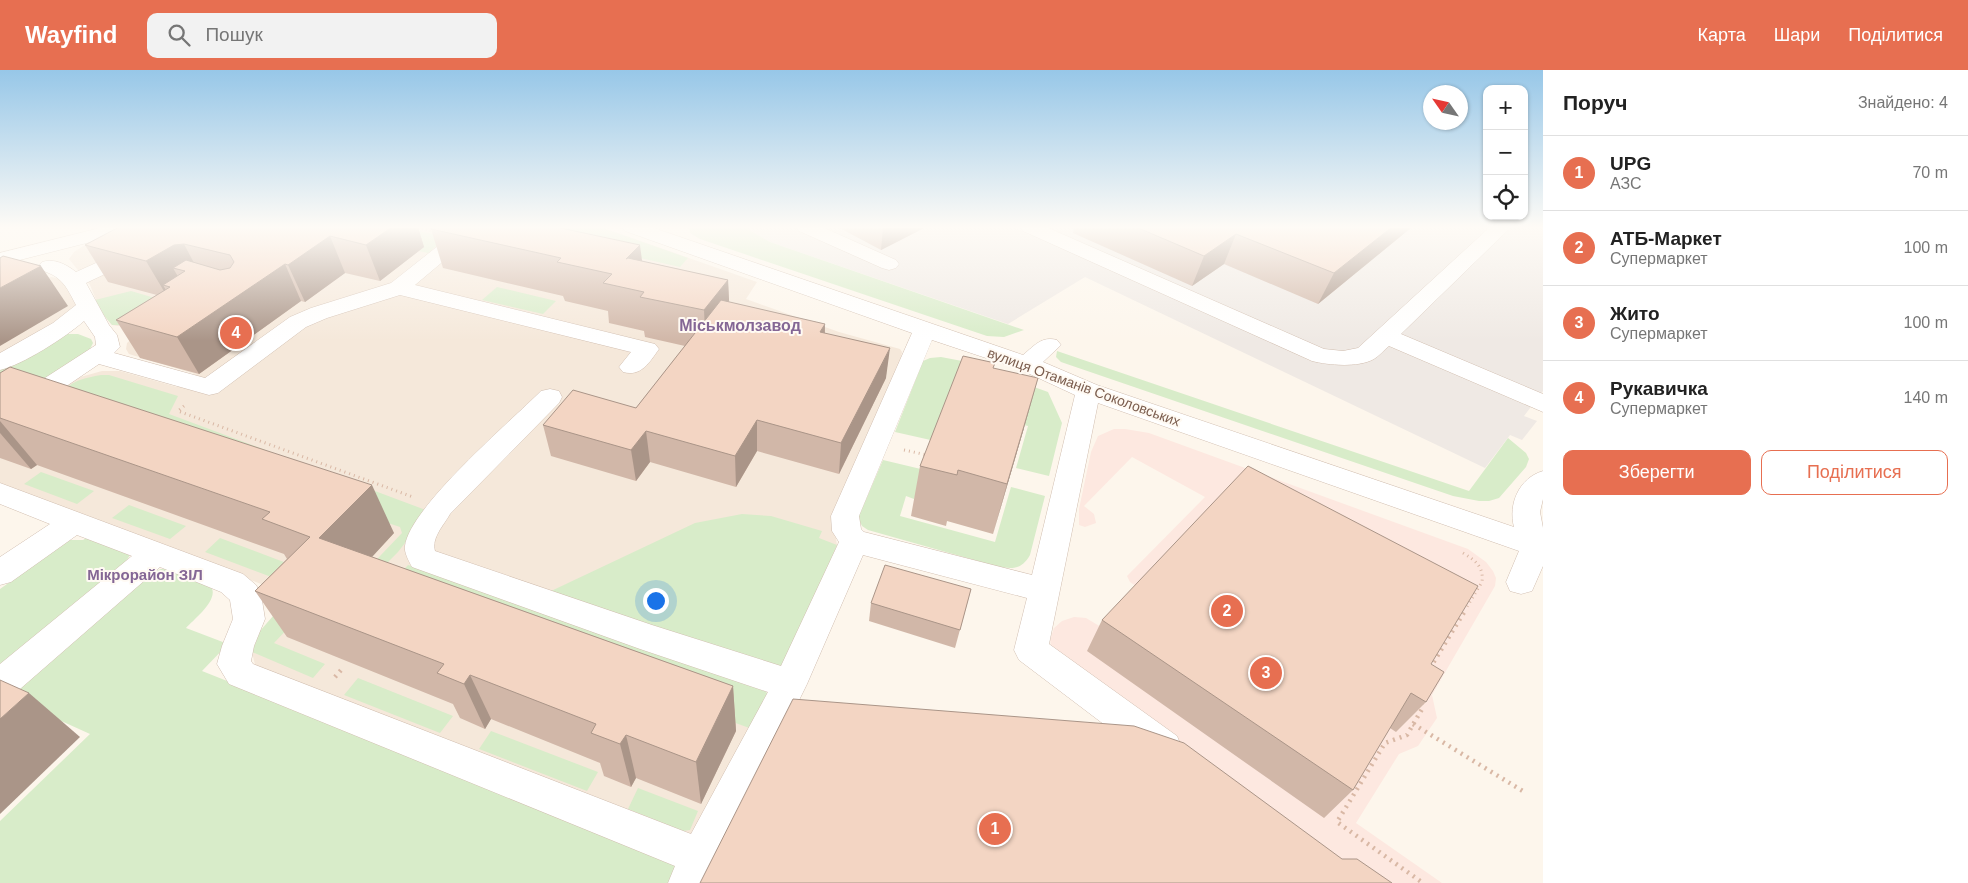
<!DOCTYPE html>
<html lang="uk">
<meta charset="utf-8">
<style>
body{margin:0;font-family:Helvetica,sans-serif;background:#f2f2f2;color:#222}
.controls{position:absolute;right:15px;top:15px;display:grid;overflow:hidden;border-radius:10px;box-shadow:0 1px 4px #0004}
.controls button{width:45px;height:45px;display:grid;place-items:center;padding:0;border:0;border-bottom:1px solid #e0e0e0;background:#fff;color:#222;font:25px sans-serif}
.compass{position:absolute;left:1423px;top:15px;width:45px;height:45px;border-radius:50%;background:#fff;box-shadow:0 1px 4px #0004;rotate:304deg}
.you{position:absolute;left:655px;top:530px;width:18px;height:18px;margin:-12px;border:4px solid #fff;border-radius:50%;background:#1a73e8;box-shadow:0 0 0 8px #1a73e833}
.badge{display:grid;place-items:center;width:32px;height:32px;border-radius:50%;background:#e76f51;color:#fff;font-size:16px;font-weight:700}
.pin{position:absolute;translate:-50% -50%;border:2px solid #fff;box-shadow:0 1px 5px #0006}
.list{margin:0;padding:0;list-style:none}
h2{display:flex;justify-content:space-between;align-items:center;height:65px;margin:0;padding:0 20px;font-size:21px}
h2 small{font-size:16px;font-weight:400;color:#767676}
.list li{display:grid;grid-template-columns:32px 1fr auto;gap:15px;align-items:center;box-sizing:border-box;height:75px;padding:0 20px;border-top:1px solid #e0e0e0}
.list b{display:block;font-size:19px;white-space:nowrap}
.list p{margin:0;font-size:16px;white-space:nowrap;color:#767676}
.list em{font-size:16px;font-style:normal;color:#767676}
.actions{display:flex;gap:10px;padding:15px 20px}
.actions a{flex:1;padding:11px 0;border:1px solid #e76f51;border-radius:10px;text-align:center;font-size:18px;color:#e76f51}
.actions .main{background:#e76f51;color:#fff}
.icon{flex:none;width:28px;height:28px;fill:none;stroke:currentColor;stroke-width:2;stroke-linecap:round;stroke-linejoin:round}
.map{position:relative;flex:none;width:1543px;height:813px;overflow:hidden}
header{display:flex;align-items:center;gap:30px;box-sizing:border-box;height:70px;padding:0 25px;background:#e76f51;color:#fff}
header strong{font-size:24px}
nav{display:flex;gap:28px;margin-inline-start:auto;font-size:18px}
.search{width:350px;height:45px;background:#f2f2f2;display:flex;align-items:center;gap:12px;box-sizing:border-box;padding:0 18px;border-radius:10px;color:#767676;font-size:19px}
main{display:flex}
aside{flex:1;background:#fff}
.map>svg:first-child{display:block}
.residential{fill:#f5e8da}
.commercial{fill:#fde8e0}
.industrial{fill:#efe9e4}
.green{fill:#d8ecc9}
.lines{fill:none;stroke-linecap:round;stroke-linejoin:round}
.minor-casing{stroke:#d1beb0;stroke-width:1}
.path-far2{stroke:#d9b8a5;stroke-width:2.5;stroke-dasharray:1 3;stroke-linecap:butt}
.path-far1{stroke:#d9b8a5;stroke-width:3;stroke-dasharray:1 4;stroke-linecap:butt}
.path{stroke:#d9b8a5;stroke-width:4.5;stroke-dasharray:2 5;stroke-linecap:butt}
.minor{fill:#fff;fill-rule:evenodd}
.wall{fill:#d1b7a8}
.shaded-wall{fill:#aa9588}
.building{fill:#f3d5c3;stroke:#aa9588}
.labels{text-anchor:middle;dominant-baseline:central;stroke-width:4;stroke-linejoin:round;paint-order:stroke}
.street-label{font-size:14px;fill:#7a5c4d;stroke:#fffaf3}
.neighbourhood-label{font-size:15px;font-weight:bold;fill:#846695;stroke:#fffaf3}
.quarter-label{font-size:16px;font-weight:bold;fill:#846695;stroke:#fffaf3}
</style>
<header>
<strong>Wayfind</strong>
<div class="search"><svg class="icon" aria-label="search" viewBox="0 0 24 24"><circle cx="10" cy="10" r="6"/><path d="M15 15l6 6"/></svg>Пошук</div>
<nav><a>Карта</a><a>Шари</a><a>Поділитися</a></nav>
</header>
<main>
<div class="map">
<svg width="1543" height="813" viewBox="0 0 1543 813">
<rect width="100%" height="100%" fill="#fdf6ec"/>
<g class="residential">
<path d="M146 157H601L757 212 746 229 839 262 900 279 902 282 901 288 832 444 837 475 788 591 782 596 775 597 764 620 767 623 692 768 281 607 255 595 252 582 292 526 0 413V355L77 308 102 301H120L177 317 195 304 129 284 126 279 127 273 134 267 179 238 118 256 112 255 101 242 90 215 69 189 74 182 83 176Z"/>
<path d="M52 207 60 209 78 236 77 240 0 287V230L40 209Z"/>
</g>
<path class="commercial" d="M1114 359H1125L1149 363 1468 479 1486 492 1493 501 1496 508 1495 516 1432 625 1437 648 1418 676 1399 684 1356 753 1442 813H1369L1052 581 1050 570 1054 558 1062 551 1074 547 1086 548 1106 560 1143 521 1130 512 1127 506 1205 427 1132 387 1084 436 1094 444 1096 453 1085 457 1079 455V439L1091 382 1098 366Z"/>
<path class="industrial" d="M744 157H1543V321L1524 346 1537 351 1522 370 1510 365 1485 398 1085 207 1008 254 770 172Z"/>
<g class="green">
<path d="M399 157 447 167 428 183 400 177Z"/>
<path d="M502 157H600L688 188 680 197Z"/>
<path d="M689 157H744L770 172 1024 260 1004 267 987 266 700 169 690 163Z"/>
<path d="M497 217 556 231 543 244 482 230Z"/>
<path d="M131 221 172 233 126 255H112L101 242 95 230Z"/>
<path d="M68 264H78L91 269 93 273 90 279 0 339V298L56 267Z"/>
<path d="M1057 281 1469 421 1508 368 1526 383 1529 389 1526 397 1499 428 1489 431H1479L1453 426 1061 292 1056 287Z"/>
<path d="M941 287 962 291 1048 322 1062 353 1049 406 1016 398 1028 356 988 346 935 371 895 362 923 291 930 288Z"/>
<path d="M101 305H109L178 326 169 344 423 439 427 442 426 446 398 482 385 495 359 508 402 463 400 457 50 341C67 315 68 311 101 305Z"/>
<path d="M883 390 925 400 914 429 906 426 900 446 995 472 1011 417 1045 426 1030 485C1022 499 1014 499 999 497L868 460 862 456 858 448Z"/>
<path d="M41 402 94 421 77 434 24 414Z"/>
<path d="M129 435 186 456 170 469 112 448Z"/>
<path d="M742 444 771 446 822 461 819 468 837 475 788 591 782 596H775L549 522 695 453Z"/>
<path d="M90 466 131 483 123 497 0 605V519L70 470H83Z"/>
<path d="M220 468 289 494 274 508 205 482Z"/>
<path d="M408 495 764 620 767 623 768 629 752 659 383 524Z"/>
<path d="M161 499C173 499 184 504 195 508 199 510 206 511 209 514 223 527 194 549 186 558L228 574 202 601 674 788 679 791 673 813H0V751L90 664 26 635 0 633 146 505Z"/>
<path d="M334 510 274 573 325 594 313 608 252 582 260 561 273 546Z"/>
<path d="M358 608 453 646 440 663 344 625Z"/>
<path d="M491 661 598 702 587 721 479 679Z"/>
<path d="M638 718 698 741 690 760 683 761 628 739Z"/>
</g>
<g class="lines">
<g class="minor-casing">
<g id="minor">
<path d="M104 157H137L134 161 0 195V183Z"/>
<path d="M462 157H484L415 215 655 274 659 279C649 293 641 307 623 302L619 297 631 282 400 225 327 248 306 257 218 323 209 325 99 294 9 355 0 357V337L96 275 95 267 84 251C66 267 22 295 0 300V283L53 253 76 235C70 224 66 214 56 207 50 202 43 203 39 196L42 192C54 188 66 194 76 202L127 179 134 177 141 179 144 183 141 187 86 213 109 255 117 265 120 277 114 283 205 308 290 247 311 238 391 213Z"/>
<path d="M622 157H651L1023 285C1035 275 1042 266 1057 270L1061 275 1043 292 1097 315 1514 457C1508 434 1519 408 1543 401V429L1540 442 1543 458V496L1532 521 1521 524 1510 521 1506 512 1519 481 1098 333 1049 574 1177 666 1182 678 1177 690 1164 695 1151 690 1019 590 1014 580 1027 528 863 485 807 614 709 813H668L675 796 229 614 217 594 222 576 233 549 230 530 221 522 160 497 12 626 0 630V594L132 486 77 465 11 512 0 515V487L50 454 0 434V413L243 504 256 515 261 524 265 549 254 576 251 591 253 594 691 764 768 622 640 579 412 497C409 491 404 483 405 476 409 438 511 351 541 321L550 319 559 321 562 327 559 333 450 444C444 455 431 468 435 481L652 555 781 596 839 472 832 461 831 446 912 263 625 161ZM932 270 1019 299 1075 325 1032 505 864 462 861 459 859 446Z"/>
<path d="M796 157H822L896 190 899 194 896 198 889 200 882 198 799 161Z"/>
<path d="M1020 157H1046L1324 279 1343 281 1358 278 1490 157H1511L1401 264 1543 324V342L1389 276C1384 280 1379 286 1374 289 1358 298 1328 295 1312 291L1023 161Z"/>
</g>
</g>
<path class="path-far2" d="M414 157 431 161"/>
<g class="path-far1">
<path d="M184 336 178 341 413 427"/>
<path d="M904 380 927 385"/>
<path d="M1463 483C1475 490 1484 497 1482 512L1465 540"/>
</g>
<g class="path">
<path d="M1430 598 1466 539"/>
<path d="M335 607 341 600"/>
<path d="M1421 633 1422 639 1407 665 1385 673 1337 752 1423 813"/>
<path d="M1413 654 1526 723"/>
</g>
<use href="#minor" class="minor"/>
</g>
<g class="wall">
<path d="M418 157 424 177 380 211 345 203 305 232 301 231 199 304 140 288 116 250 157 225 108 212 85 175Z"/>
<path d="M838 157H924V158L881 180Z"/>
<path d="M1074 157H1412L1318 234 1224 194 1192 216 1073 163Z"/>
<path d="M431 159 642 191 728 210 729 232 825 254V263L886 308 839 404 757 381 736 417 650 392 636 411 551 386 543 355 636 338 685 276 645 267 644 261 609 253 608 241 565 231 563 226 443 198Z"/>
<path d="M994 298 1024 358 993 464 947 451 946 456 911 446 920 396Z"/>
<path d="M0 303 394 463 372 487 733 616 736 661 701 734 636 708 631 717 604 706 600 693 491 649 485 659 460 648 453 634 287 567 255 521 287 489 284 484 37 395 31 399 0 388Z"/>
<path d="M971 519 955 578 869 551 871 533Z"/>
<path d="M1102 550 1431 594 1426 632 1396 662 1390 658 1353 720 1324 748 1087 581Z"/>
</g>
<g class="shaded-wall">
<path d="M392 157H418L424 177 380 211 366 175Z"/>
<path d="M883 157H924V158L881 180Z"/>
<path d="M1392 157H1412L1318 234 1334 203Z"/>
<path d="M1236 164 1224 194 1192 216 1204 186Z"/>
<path d="M330 166 345 203 305 232 288 195Z"/>
<path d="M184 174 203 210 185 201 173 198 184 217H170L163 215 170 227 168 228 146 191 174 175Z"/>
<path d="M640 175 645 213 626 189Z"/>
<path d="M285 194 301 231 199 304 177 267Z"/>
<path d="M41 196 68 236 0 276V218Z"/>
<path d="M728 210 730 249 706 280 704 240Z"/>
<path d="M825 254 824 284 820 262Z"/>
<path d="M890 278 886 308 839 404 841 373Z"/>
<path d="M1038 308 1024 358 993 464 1007 414Z"/>
<path d="M757 350V381L736 417 735 386Z"/>
<path d="M0 351 37 395 31 399 0 363Z"/>
<path d="M646 361 650 392 636 411 631 380Z"/>
<path d="M372 415 394 463 346 515 319 468Z"/>
<path d="M470 605 491 649 485 659 464 614Z"/>
<path d="M733 616 736 661 701 734 696 692Z"/>
<path d="M29 623 80 667 0 744V649Z"/>
<path d="M626 665 636 708 631 717 620 674Z"/>
</g>
<g class="building">
<path d="M119 157H392L366 175 330 166 288 195 285 194 177 267 116 250 170 217 163 215 185 201 173 198 186 190 220 200 230 198 234 192 230 185 184 174 174 175 146 191 85 175Z"/>
<path d="M434 157H556L640 175 626 189 628 188 728 210 704 240 640 227 644 222 603 213 612 204 557 192 561 188 431 159Z"/>
<path d="M1136 157H1392L1334 203 1236 164 1204 186Z"/>
<path d="M3 186 41 196 0 218V188Z"/>
<path d="M721 230 825 254 820 262 890 278 841 373 757 350 735 386 646 361 631 380 543 355 573 320 636 338Z"/>
<path d="M963 286 995 293 993 298 1038 308 1007 414 958 400 957 405 920 396Z"/>
<path d="M10 297 372 415 319 468 733 616 696 692 626 665 620 674 591 663 596 654 470 605 464 614 437 603 444 594 255 521 310 467 262 449 270 442 0 348V303Z"/>
<path d="M1248 396 1478 516 1431 594 1444 602 1426 632 1411 623 1353 720 1102 550Z"/>
<path d="M885 495 971 519 960 560 871 533Z"/>
<path d="M0 610 29 623 0 649Z"/>
<path d="M793 629 1134 656 1184 673 1342 789H1357L1392 813H700Z"/>
</g>
<linearGradient id="sky" x2="0" y2="1"><stop stop-color="#97c7e8"/><stop offset="0.58" stop-color="#fefbf6"/><stop offset="1" stop-color="#fefbf6" stop-opacity="0"/></linearGradient>
<rect width="1543" height="271" fill="url(#sky)"/>
<g class="labels">
<g class="street-label">
<text transform="translate(1084 317) rotate(20)">вулиця Отаманів Соколовських</text>
</g>
<g class="neighbourhood-label">
<text x="145" y="504">Мікрорайон ЗІЛ</text>
</g>
<g class="quarter-label">
<text x="740" y="255">Міськмолзавод</text>
</g>
</g>
</svg>
<div class="controls">
<button>+</button>
<button>−</button>
<button><svg class="icon" aria-label="locate" viewBox="0 0 24 24"><circle cx="12" cy="12" r="6"/><path d="M12 2v4M12 18v4M2 12h4M18 12h4"/></svg></button>
</div>
<svg class="compass" viewBox="-18 -18 36 36"><path d="M0-13l5 13h-10z" fill="#e53935"/><path d="M0 13l5-13h-10z" fill="#767676"/></svg>
<div class="you"></div>
<div class="pin badge" style="left:995px;top:759px">1</div>
<div class="pin badge" style="left:1227px;top:541px">2</div>
<div class="pin badge" style="left:1266px;top:603px">3</div>
<div class="pin badge" style="left:236px;top:263px">4</div>
</div>
<aside>
<h2>Поруч<small>Знайдено: 4</small></h2>
<ul class="list">
<li><span class="badge">1</span><div><b>UPG</b><p>АЗС</p></div><em>70 m</em></li>
<li><span class="badge">2</span><div><b>АТБ-Маркет</b><p>Супермаркет</p></div><em>100 m</em></li>
<li><span class="badge">3</span><div><b>Жито</b><p>Супермаркет</p></div><em>100 m</em></li>
<li><span class="badge">4</span><div><b>Рукавичка</b><p>Супермаркет</p></div><em>140 m</em></li>
</ul>
<div class="actions"><a class="main">Зберегти</a><a>Поділитися</a></div>
</aside>
</main>
